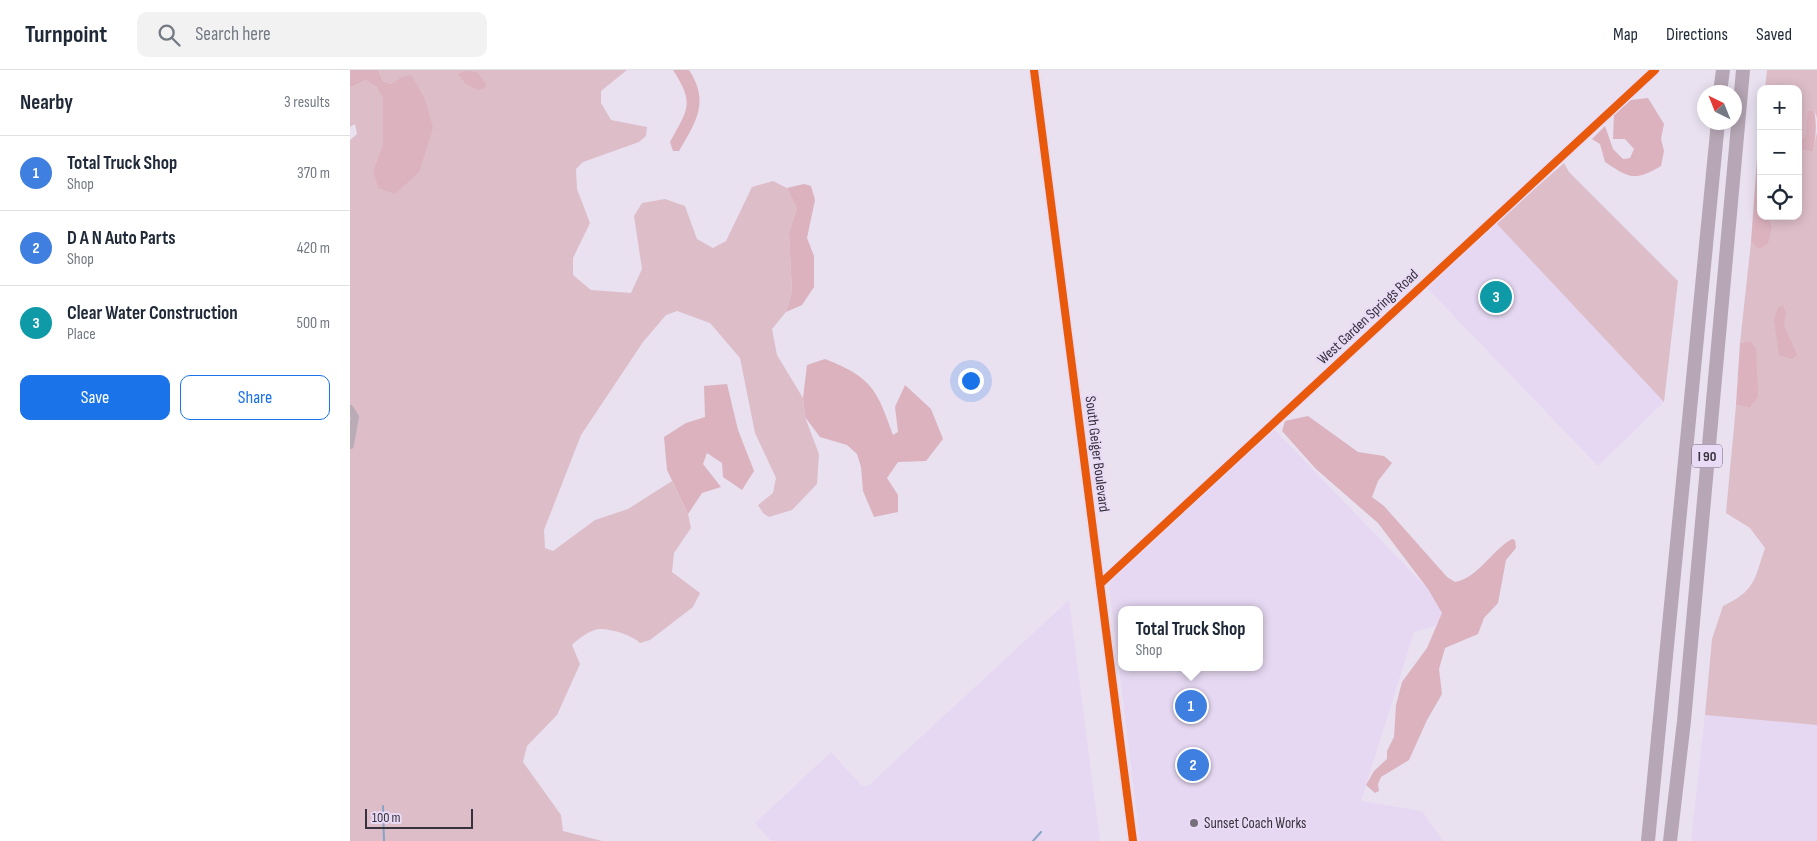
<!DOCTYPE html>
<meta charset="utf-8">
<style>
body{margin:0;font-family:"Sofia Sans Condensed",sans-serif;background:#f2f2f3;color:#1f2937}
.controls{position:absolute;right:15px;top:15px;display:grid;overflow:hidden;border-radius:10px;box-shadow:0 2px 12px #0003}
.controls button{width:45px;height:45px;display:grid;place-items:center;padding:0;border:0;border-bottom:1px solid #e0e1e3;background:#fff;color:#1f2937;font:25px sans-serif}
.compass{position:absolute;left:1347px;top:15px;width:45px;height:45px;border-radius:50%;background:#fff;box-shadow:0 2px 12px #0003;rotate:317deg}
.scale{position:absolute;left:15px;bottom:12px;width:108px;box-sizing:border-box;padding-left:5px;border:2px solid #37323c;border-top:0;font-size:14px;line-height:18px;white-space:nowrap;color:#37323c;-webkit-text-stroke:4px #e9dbf6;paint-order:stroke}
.you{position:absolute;left:620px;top:310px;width:18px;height:18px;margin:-12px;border:4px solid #fff;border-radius:50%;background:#1a73e8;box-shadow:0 0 0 8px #1a73e833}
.badge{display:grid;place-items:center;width:32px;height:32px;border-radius:50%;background:#1a73e8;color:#fff;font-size:16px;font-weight:700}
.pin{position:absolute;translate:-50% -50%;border:2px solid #fff;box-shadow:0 1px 5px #0006}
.popup{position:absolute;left:768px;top:536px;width:145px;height:65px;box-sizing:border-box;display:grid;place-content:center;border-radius:10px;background:#fff;filter:drop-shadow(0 1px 4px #0005);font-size:16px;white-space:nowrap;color:#747a83}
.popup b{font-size:19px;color:#1f2937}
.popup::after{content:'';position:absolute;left:50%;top:100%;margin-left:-10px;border:10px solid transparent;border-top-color:#fff}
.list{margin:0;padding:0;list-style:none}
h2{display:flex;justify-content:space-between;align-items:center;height:65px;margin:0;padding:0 20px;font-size:21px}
h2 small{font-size:16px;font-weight:400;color:#747a83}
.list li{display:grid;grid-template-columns:32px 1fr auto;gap:15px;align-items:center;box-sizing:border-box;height:75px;padding:0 20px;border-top:1px solid #e0e1e3}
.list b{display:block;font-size:19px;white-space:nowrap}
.list p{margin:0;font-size:16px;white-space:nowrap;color:#747a83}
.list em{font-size:16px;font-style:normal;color:#747a83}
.actions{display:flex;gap:10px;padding:15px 20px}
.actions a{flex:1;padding:11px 0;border:1px solid #1a73e8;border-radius:10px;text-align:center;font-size:18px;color:#1a73e8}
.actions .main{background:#1a73e8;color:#fff}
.icon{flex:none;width:28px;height:28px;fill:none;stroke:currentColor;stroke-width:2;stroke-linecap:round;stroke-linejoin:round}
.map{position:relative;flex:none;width:1467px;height:771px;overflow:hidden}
header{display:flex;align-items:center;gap:30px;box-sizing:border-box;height:70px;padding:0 25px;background:#fff;border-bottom:1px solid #e0e1e3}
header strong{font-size:24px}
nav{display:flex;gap:28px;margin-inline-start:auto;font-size:18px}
.search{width:350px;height:45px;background:#f2f2f3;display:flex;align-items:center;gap:12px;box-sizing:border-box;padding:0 18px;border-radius:10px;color:#747a83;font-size:19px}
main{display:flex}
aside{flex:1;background:#fff}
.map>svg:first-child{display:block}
.built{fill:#e6d8f2;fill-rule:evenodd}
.green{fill:#ddbdc8}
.forest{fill:#dbb2be}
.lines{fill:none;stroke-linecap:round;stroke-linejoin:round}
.stream{stroke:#87a4c7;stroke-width:2}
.street{stroke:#baacb7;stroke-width:8}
.secondary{stroke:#b1a1ad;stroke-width:10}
.highway{stroke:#b7a7b6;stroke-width:14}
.cycleway-casing{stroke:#e9dbf6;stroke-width:11}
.cycleway{stroke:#e8590c;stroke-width:8}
.poi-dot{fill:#756f7b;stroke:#e9dbf6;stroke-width:2}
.labels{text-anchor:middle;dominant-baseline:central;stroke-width:4;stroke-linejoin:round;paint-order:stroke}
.shield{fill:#e9dbf6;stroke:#6c6574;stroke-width:1}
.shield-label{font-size:14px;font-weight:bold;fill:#37323c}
.street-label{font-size:15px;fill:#37323c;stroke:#e9dbf6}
.poi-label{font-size:15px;fill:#37323c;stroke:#e9dbf6;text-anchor:start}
</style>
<header>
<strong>Turnpoint</strong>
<div class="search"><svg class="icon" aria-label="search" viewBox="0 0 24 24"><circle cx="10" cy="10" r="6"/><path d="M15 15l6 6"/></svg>Search here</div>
<nav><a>Map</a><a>Directions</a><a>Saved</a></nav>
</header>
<main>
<aside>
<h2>Nearby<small>3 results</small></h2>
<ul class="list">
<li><span class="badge" style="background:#3f7fe0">1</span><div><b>Total Truck Shop</b><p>Shop</p></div><em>370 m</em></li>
<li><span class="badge" style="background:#3f7fe0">2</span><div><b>D A N Auto Parts</b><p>Shop</p></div><em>420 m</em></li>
<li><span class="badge" style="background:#0f9aa8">3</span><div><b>Clear Water Construction</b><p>Place</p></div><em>500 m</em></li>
</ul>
<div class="actions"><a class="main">Save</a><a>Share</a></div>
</aside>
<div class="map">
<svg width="1467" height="771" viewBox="0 0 1467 771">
<rect width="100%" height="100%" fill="#e9e1f0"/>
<g class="built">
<path d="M1146 153 1314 332 1248 396 1076 217Z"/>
<path d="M924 359 1078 519 1092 543 1087 555 1064 562 1011 731 1072 741 1093 771H790L759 516 762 510ZM772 540H910V597H772Z"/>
<path d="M719 530 750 771H421L405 753 481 682 512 716H518Z"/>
<path d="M1355 645 1467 655V771H1341Z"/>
</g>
<g class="green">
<path d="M28 0H277L251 21V33L261 50 297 57 296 66 289 72 233 92 226 99 227 119 240 153 223 188V205L241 220 281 223 292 199 284 146 292 133 315 129 335 136 347 169 363 178 376 171 402 117 423 111 437 118 447 139 439 162 442 222 436 242 422 259 427 285 453 328 455 347 469 384 467 414 442 440 419 447 413 443 408 435 423 423 426 408 405 363 390 288 360 253 327 241 316 245 293 272 231 365 194 460 195 478 203 481 245 450 278 439 322 411 338 444 341 458 324 483 322 502 350 523 343 537 300 570 290 573C282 565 262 559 249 559 240 560 229 568 222 575L230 594 207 645 177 676 173 692 211 745 213 761 252 771H0V70L7 64 5 54 0 57V18L16 10 27 16 33 29V73L23 101 28 117 51 7 41 14 33 11Z"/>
<path d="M1417 0H1467V48L1464 40 1459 41 1455 66 1448 73V19H1415Z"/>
<path d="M1467 62V655L1355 645 1362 569 1373 536C1406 520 1404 510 1415 478L1400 458 1376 443 1386 335 1399 338 1400 271 1390 273 1401 172 1408 179 1422 156 1418 146H1448V76L1450 80 1463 82Z"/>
<path d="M1214 93 1219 102 1328 211 1314 332 1146 153Z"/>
</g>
<g class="forest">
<path d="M0 0H28L33 11 41 14 51 7 61 5 75 29 83 58 69 102 45 124 28 118 23 101 33 73V29L27 17 16 10 0 18Z"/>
<path d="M323 0H339C360 32 346 52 329 81H323L320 72C338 39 345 34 323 0Z"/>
<path d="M115 1 127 2 136 14 135 18 128 20 116 14 108 4Z"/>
<path d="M1298 28 1314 54 1311 69 1314 81 1311 96C1285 111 1280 109 1255 92L1250 74 1242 69 1255 56 1263 79 1273 89 1280 88 1284 79 1275 69H1263L1264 43 1281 30Z"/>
<path d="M1464 40C1467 54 1466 67 1463 82L1450 80 1448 73 1455 66 1458 41Z"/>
<path d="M1411 74V146H1418L1422 156 1418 174 1408 179 1401 172 1408 75Z"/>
<path d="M454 114 461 116 465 130 457 168 464 186V217L452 235 436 242 442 222 439 162 447 139 437 118Z"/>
<path d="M1433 236 1436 242 1434 256 1447 285 1442 289 1429 285 1424 250 1428 237Z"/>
<path d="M1400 271 1406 279 1408 327 1399 338 1386 335 1390 273Z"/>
<path d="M475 289C521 307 527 319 543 365L548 362 545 337 555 315 581 339 593 369 576 391 548 392 537 408 548 425V442L524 447 513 421 511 397 507 384 497 375 470 367 455 347 453 328 457 295Z"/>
<path d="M377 314 388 360 404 401 392 420 373 407 372 393 357 383 353 394 371 417 352 423 338 444 317 400 314 367 336 353 355 347 354 316Z"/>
<path d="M958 346 1008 382 1034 386 1042 393 1028 411 1022 427 1034 436 1097 507 1105 512C1128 508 1142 480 1162 469L1165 470 1166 478 1156 490 1148 533 1134 548 1128 564 1095 578 1089 599 1092 624 1077 650 1059 690 1031 707 1028 714 1029 721 1025 723 1016 715 1024 701 1037 689V681L1044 667 1046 635 1052 612 1077 578 1092 543 1078 519 1028 453 966 399 932 361 935 351Z"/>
</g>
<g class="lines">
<g class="stream">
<path d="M33 736 34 771"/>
<path d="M683 771 691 762"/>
</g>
<g class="street">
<path d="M0 339 5 347 0 375"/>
<path d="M750 514 1305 0"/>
</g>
<path class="secondary" d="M684 0 783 771"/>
<g class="highway">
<path d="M1370 22 1373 0"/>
<path d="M1298 771 1368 52"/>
<path d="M1320 771 1334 651 1393 0"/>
</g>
<g class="cycleway-casing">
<g id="cycleway">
<path d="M684 0 783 771"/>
<path d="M750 514 1305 0"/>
</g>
</g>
<use href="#cycleway" class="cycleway"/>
</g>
<circle class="poi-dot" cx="844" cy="753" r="5"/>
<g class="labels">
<rect class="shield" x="1342" y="374.5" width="30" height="23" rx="4"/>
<g class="shield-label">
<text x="1357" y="386">I 90</text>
</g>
<g class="street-label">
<text transform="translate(1018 247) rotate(-43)">West Garden Springs Road</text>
<text transform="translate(747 384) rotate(83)">South Geiger Boulevard</text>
</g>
<g class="poi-label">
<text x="854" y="753">Sunset Coach Works</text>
</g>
</g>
</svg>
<div class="controls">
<button>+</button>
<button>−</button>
<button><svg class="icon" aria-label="locate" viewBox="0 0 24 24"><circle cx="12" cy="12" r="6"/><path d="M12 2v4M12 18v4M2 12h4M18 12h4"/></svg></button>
</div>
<svg class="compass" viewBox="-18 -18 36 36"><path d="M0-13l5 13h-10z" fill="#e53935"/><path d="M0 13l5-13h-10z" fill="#747a83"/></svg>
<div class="scale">100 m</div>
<div class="you"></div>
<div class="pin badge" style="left:841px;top:636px;background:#3f7fe0">1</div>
<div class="popup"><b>Total Truck Shop</b>Shop</div>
<div class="pin badge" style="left:843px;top:695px;background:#3f7fe0">2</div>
<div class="pin badge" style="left:1146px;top:227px;background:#0f9aa8">3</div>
</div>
</main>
